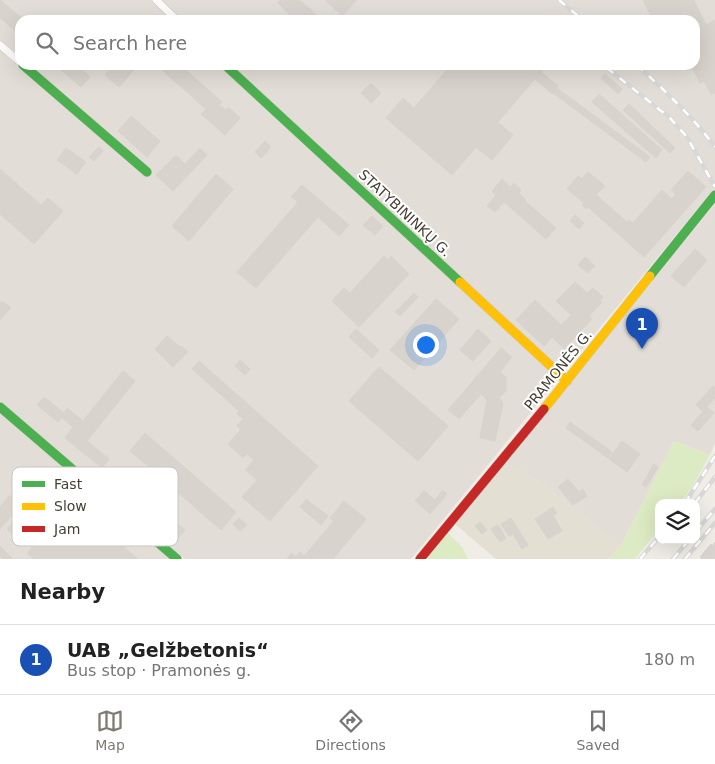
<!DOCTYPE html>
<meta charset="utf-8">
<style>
body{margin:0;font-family:"DejaVu Sans",sans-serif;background:#f6f6f6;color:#222}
.controls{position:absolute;right:15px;bottom:15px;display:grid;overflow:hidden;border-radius:10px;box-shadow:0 5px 20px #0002}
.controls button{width:45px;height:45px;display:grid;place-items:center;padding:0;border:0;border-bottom:1px solid #e0e0e0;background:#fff;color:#222;font:25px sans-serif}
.you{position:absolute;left:425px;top:344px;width:18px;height:18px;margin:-12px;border:4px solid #fff;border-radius:50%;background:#1a73e8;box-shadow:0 0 0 8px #1a73e833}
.badge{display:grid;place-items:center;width:32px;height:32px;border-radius:50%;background:#817b72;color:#fff;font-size:16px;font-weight:700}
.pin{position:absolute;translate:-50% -41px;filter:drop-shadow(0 1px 2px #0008)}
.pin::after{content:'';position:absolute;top:26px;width:18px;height:15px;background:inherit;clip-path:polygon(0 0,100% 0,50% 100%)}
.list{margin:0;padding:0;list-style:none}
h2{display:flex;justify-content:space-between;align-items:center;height:65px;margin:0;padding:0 20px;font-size:21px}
h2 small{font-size:16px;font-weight:400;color:#767676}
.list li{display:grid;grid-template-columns:32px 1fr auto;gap:15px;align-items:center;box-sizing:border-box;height:70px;padding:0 20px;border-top:1px solid #e0e0e0}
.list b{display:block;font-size:19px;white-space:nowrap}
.list p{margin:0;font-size:16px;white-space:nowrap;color:#767676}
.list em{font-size:16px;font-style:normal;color:#767676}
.icon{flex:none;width:28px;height:28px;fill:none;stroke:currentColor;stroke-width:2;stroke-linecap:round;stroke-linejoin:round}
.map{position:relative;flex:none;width:715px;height:559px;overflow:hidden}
.search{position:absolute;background:#fff;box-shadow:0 5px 20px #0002;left:15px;right:15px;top:15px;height:55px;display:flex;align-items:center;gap:12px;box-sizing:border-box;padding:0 18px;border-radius:15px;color:#767676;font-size:19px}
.sheet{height:135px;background:#fff}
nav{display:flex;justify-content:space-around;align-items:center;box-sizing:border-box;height:70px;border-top:1px solid #e0e0e0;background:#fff;font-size:14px;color:#767676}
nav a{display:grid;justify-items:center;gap:2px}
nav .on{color:#817b72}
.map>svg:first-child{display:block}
.residential{fill:#e4dfd3}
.industrial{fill:#e2ded7;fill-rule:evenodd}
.green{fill:#ddebc4}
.building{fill:#d8d4cd;stroke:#d8d4cc}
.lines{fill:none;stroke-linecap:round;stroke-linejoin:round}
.street-casing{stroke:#ccc9c2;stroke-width:8}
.fast-casing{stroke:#cecabd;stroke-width:10}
.slow-casing{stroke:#cecabd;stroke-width:10}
.jam-casing{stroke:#cecabd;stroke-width:10}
.street{stroke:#fdfcfb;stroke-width:7}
.fast{stroke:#4caf50;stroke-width:9}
.slow{stroke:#ffc107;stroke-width:9}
.jam{stroke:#c62828;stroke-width:9}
.rail-casing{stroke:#d8d8d7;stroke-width:4.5}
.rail{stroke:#fff;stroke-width:2.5;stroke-dasharray:8;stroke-linecap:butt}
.labels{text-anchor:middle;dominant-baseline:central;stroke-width:4;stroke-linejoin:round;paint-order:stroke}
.street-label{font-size:14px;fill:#453e33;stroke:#fff}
.key{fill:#fff;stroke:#c7c5c2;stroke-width:1}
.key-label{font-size:14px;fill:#453e33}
</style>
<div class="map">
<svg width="715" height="559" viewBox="0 0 715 559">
<rect width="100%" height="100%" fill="#f0ede6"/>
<path class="residential" d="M505 463 534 478 621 545 609 559H496L455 524Z"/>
<g class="industrial">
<path d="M0 0H715V187L411 559H185L0 401ZM20 20H695V65H20Z"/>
<path d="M715 204V443L710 455 674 441 621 545 534 478 505 463Z"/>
<path d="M0 413 170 559H0Z"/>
</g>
<g class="green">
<path d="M674 441 710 455 692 487 680 503H659V529L635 559H609L621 545Z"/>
<path d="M447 532 462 547 468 559H425Z"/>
</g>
<g class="building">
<path d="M0 0 24 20H20V35L0 18Z"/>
<path d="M280 0H300L322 20H295L278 3Z"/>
<path d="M325 0H357L342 16Z"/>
<path d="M643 0H694L706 25 715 20V93L711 94 704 81 700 83 691 65H695V20H653Z"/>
<path d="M55 65H77L90 77 81 87Z"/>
<path d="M114 65H138L119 87 105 75Z"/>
<path d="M166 65H180L222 102 219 105 226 110 228 107 240 118 225 135 201 114 206 109 162 70Z"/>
<path d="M451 65H547L541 72 558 86 557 88 650 157 646 162 553 93 552 94 535 79 498 122 513 135 492 160 476 147 452 175 386 118 403 98 414 108Z"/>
<path d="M605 74 622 89 618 94 601 78Z"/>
<path d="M371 83 381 93 371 103 361 93Z"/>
<path d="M599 94 662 150 656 158 592 102Z"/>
<path d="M629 104 675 148 670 153 623 110Z"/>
<path d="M131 116 160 141 147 157 118 131Z"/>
<path d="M265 141 271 147 261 158 255 152Z"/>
<path d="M99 147 103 151 94 161 89 157Z"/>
<path d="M66 148 86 162 77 174 57 160Z"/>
<path d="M200 148 207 155 173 191 156 175 176 155 185 164Z"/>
<path d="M0 169 41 205 48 198 63 211 34 244 0 214Z"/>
<path d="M688 171 706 187 644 257 588 207 586 209 582 205 584 203 567 189 578 176 582 179 588 172 605 186 596 195 627 222 629 220 633 223 662 190 672 199 676 194 671 190Z"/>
<path d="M216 174 233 189 189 241 172 226Z"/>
<path d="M502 179 510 187 514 183 521 190 519 193 526 200 525 201 556 228 546 239 504 202 495 212 487 206 496 195 492 191Z"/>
<path d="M302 185 349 225 339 236 318 217 256 288 237 272 298 202 291 197Z"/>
<path d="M575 215 584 223 579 229 570 221Z"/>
<path d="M372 216 383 226 375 235 363 225Z"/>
<path d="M695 249 707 260 684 287 671 276Z"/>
<path d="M384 256 388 260 391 256 409 274 359 327 332 301 344 288 350 293Z"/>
<path d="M585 257 595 266 588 273 578 265Z"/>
<path d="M575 282 587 293 593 288 603 297 600 301 602 302 589 316 592 319 564 349 552 337 544 346 516 320 535 300 561 325 571 315 556 301Z"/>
<path d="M414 293 418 297 400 316 395 312Z"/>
<path d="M436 299 459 319 414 370 390 350Z"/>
<path d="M2 301 11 308 0 320V303Z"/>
<path d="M356 329 379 350 372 358 349 337Z"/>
<path d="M478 329 491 341 473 361 460 350Z"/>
<path d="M167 336 180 347 181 346 188 352 173 367 155 349Z"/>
<path d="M501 348 512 357 500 372 506 377V391L499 398 503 403 495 441 480 438 487 400 481 394 459 419 448 410Z"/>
<path d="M240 360 250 369 245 375 235 366Z"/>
<path d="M199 361 318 466 270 521 242 497 257 480 245 470 254 460 247 454 243 458 228 444 241 429 237 426 243 419 237 414 239 411 192 369Z"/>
<path d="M379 367 448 426 418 461 349 401Z"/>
<path d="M123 371 135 381 87 441 109 459 102 468 65 438 73 427 62 418 58 422 37 405 44 397 64 413 67 408 83 421Z"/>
<path d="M713 386 715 388V398L703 411 696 405Z"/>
<path d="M707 407 714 413 698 431 691 425Z"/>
<path d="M570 422 612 452 608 458 566 428Z"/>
<path d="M145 433 236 512 221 530 130 451Z"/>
<path d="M622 441 640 454 627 472 609 459Z"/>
<path d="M654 464 658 467 646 487 642 485Z"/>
<path d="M568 479 579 492 583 489 587 496 573 505 558 487Z"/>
<path d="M47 483 65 499 54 512 52 509 21 542 7 529 37 497 35 496Z"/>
<path d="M127 483 185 530 173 544 116 496Z"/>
<path d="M443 490 447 494 430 514 415 501 424 491 435 500Z"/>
<path d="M10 495 21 505 0 529V507Z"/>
<path d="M306 499 328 516 321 525 300 507Z"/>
<path d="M344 501 366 519 333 559H287L291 553 296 557 300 552 304 556 334 521 330 518Z"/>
<path d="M71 502 138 559H34L27 553Z"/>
<path d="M553 507 557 513 553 515 562 531 548 539 535 519Z"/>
<path d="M239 518 247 525 240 531 233 524Z"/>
<path d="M511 518 528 545 522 549 513 534 509 536 501 524Z"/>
<path d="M480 522 487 530 482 534 475 526Z"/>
<path d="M498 525 506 538 500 542 491 529Z"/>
<path d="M715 542V559H702L700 557 711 544 712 546Z"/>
<path d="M0 546 13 559H3L0 556Z"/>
</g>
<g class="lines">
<g class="street-casing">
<g id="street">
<path d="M156 0 177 20"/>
<path d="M0 45 20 62"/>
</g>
</g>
<g class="fast-casing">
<g id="fast">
<path d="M23 65 147 172"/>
<path d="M225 65 460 282"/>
<path d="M650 276 715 195"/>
<path d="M0 407 177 559"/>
</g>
</g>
<g class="slow-casing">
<g id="slow">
<path d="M460 282 567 381"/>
<path d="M544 409 650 276"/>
</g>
</g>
<g class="jam-casing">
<path id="jam" d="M420 559 544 409"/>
</g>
<use href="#street" class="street"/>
<use href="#fast" class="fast"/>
<use href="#slow" class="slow"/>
<use href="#jam" class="jam"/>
<g class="rail-casing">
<g id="rail">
<path d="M559 0 583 20"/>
<path d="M637 65C665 91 692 116 715 147"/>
<path d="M607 68 670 118 687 137 715 187"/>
<path d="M685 503 715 456"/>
<path d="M695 503 715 477"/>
<path d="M696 531 715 509"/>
<path d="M640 559 659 537"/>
<path d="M673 559 689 540"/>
<path d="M685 559 715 523"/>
</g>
</g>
<use href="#rail" class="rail"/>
</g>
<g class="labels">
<g class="street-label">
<text transform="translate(405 213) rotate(43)">STATYBININKŲ G.</text>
<text transform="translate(558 370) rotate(-51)">PRAMONĖS G.</text>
</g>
</g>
<rect x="12" y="467" width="166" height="79" rx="8" class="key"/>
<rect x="22" y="481" width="23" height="6" fill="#4caf50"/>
<rect x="22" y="503" width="23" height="7" fill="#ffc107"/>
<rect x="22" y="526" width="23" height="6" fill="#c62828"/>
<g class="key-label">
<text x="54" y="489">Fast</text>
<text x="54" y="511">Slow</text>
<text x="54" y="534">Jam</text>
</g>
</svg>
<div class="controls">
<button><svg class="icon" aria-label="layers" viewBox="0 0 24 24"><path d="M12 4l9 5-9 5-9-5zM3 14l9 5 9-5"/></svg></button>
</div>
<div class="you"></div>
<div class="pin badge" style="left:642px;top:349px;background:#1a4fb4">1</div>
<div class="search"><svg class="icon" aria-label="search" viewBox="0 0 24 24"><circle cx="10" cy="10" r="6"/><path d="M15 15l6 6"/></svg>Search here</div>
</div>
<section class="sheet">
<h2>Nearby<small></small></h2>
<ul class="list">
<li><span class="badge" style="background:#1a4fb4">1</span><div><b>UAB „Gelžbetonis“</b><p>Bus stop · Pramonės g.</p></div><em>180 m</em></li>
</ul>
</section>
<nav>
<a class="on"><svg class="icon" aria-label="map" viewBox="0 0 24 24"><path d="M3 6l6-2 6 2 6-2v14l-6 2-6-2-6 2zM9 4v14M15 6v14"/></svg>Map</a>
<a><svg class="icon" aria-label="directions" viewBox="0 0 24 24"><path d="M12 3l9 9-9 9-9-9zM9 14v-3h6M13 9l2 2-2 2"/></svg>Directions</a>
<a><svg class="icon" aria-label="saved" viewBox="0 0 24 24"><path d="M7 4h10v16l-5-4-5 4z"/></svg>Saved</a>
</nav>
